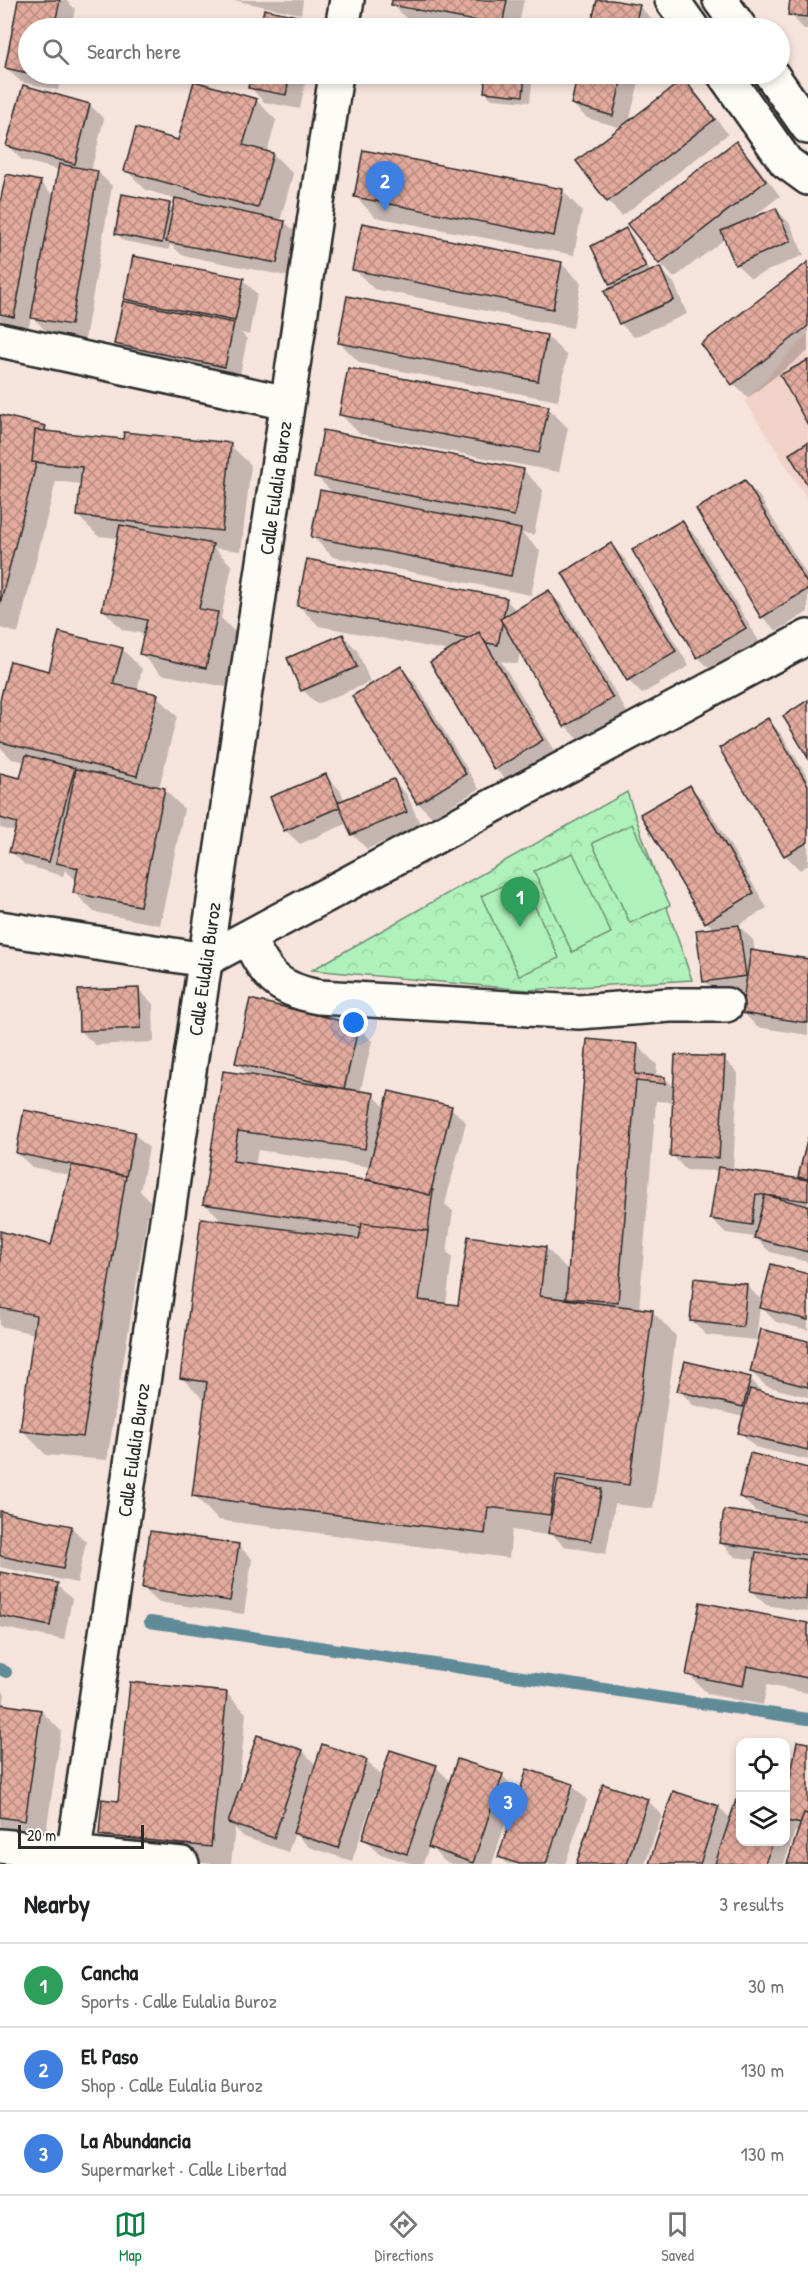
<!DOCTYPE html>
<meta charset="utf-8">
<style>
body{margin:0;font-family:"Patrick Hand",sans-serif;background:#f2f2f2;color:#202124}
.controls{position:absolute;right:18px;bottom:18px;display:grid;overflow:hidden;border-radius:12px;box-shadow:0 3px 9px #0003}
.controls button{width:54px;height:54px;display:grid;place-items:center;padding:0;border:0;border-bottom:2px solid #e0e0e0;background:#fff;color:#202124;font:30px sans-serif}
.scale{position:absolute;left:18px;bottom:15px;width:126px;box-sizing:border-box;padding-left:6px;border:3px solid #2b2b2b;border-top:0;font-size:16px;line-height:21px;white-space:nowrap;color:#2b2b2b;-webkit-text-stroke:4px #fdfcf7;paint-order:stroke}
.you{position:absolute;left:354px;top:1023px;width:21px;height:21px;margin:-15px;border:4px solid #fff;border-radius:50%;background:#1a73e8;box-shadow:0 0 0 9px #1a73e833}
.badge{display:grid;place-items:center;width:39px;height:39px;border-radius:50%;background:#0b8043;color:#fff;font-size:20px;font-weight:700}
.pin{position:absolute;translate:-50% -50px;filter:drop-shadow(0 2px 3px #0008)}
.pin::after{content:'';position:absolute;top:32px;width:21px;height:18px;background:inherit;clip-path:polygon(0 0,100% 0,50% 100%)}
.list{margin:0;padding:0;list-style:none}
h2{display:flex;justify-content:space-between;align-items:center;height:78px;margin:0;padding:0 24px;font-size:26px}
h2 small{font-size:20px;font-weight:400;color:#757577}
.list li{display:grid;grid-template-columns:39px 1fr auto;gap:18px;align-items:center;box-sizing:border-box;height:84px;padding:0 24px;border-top:2px solid #e0e0e0}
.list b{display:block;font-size:22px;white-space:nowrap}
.list p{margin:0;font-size:20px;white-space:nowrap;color:#757577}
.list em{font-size:20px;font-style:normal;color:#757577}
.icon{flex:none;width:33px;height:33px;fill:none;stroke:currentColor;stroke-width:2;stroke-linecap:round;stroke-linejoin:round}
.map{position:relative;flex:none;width:808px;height:1864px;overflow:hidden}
.search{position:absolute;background:#fff;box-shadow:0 3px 9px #0003;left:18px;right:18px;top:18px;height:66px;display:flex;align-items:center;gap:15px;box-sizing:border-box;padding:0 21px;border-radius:33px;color:#757577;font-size:22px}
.sheet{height:330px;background:#fff}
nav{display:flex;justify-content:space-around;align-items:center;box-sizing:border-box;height:84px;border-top:2px solid #e0e0e0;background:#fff;font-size:16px;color:#757577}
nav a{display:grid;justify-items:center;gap:3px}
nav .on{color:#0b8043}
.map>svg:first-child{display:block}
.built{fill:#f0d2c9}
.forest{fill:url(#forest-crowns);stroke:#6d8e72;stroke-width:1.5}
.pitch{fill:#aff1ba;stroke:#6d8e72;stroke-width:1.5}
.shadow{fill:#0003;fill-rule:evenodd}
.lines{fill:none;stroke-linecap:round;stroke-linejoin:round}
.stream{stroke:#5f8a98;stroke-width:12}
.building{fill:url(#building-cross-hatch);stroke:#2b2b2b;stroke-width:1.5}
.street-casing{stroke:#2b2b2b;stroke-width:38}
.street{stroke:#fdfcf7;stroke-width:33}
.labels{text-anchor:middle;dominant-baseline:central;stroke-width:4.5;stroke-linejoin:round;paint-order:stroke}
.street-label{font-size:20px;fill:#2b2b2b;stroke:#fdfcf7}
</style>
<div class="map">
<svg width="808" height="1864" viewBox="0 0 808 1864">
<defs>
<pattern id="forest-crowns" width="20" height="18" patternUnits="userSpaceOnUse" patternTransform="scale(1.5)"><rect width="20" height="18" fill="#aff1ba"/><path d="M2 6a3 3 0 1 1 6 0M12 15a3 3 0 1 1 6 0" fill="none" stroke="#97cfa0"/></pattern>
<pattern id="building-cross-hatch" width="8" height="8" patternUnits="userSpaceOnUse" patternTransform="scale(1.5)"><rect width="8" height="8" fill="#e3aa9d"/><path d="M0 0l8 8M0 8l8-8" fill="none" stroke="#b88b80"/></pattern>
</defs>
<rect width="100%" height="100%" fill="#f5e3dc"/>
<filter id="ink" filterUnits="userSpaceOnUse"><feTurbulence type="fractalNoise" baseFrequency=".0167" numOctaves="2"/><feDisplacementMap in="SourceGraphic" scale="12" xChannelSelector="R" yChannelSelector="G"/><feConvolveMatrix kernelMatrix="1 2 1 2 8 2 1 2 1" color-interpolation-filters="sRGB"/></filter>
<g filter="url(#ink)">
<path class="built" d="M808 333V500L745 401Z"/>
<path class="forest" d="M627 792 692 980 528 990 312 970Z"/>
<g class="pitch">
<path d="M632 824 670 905 630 923 592 843Z"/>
<path d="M573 853 611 933 572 952 534 871Z"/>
<path d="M521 877 559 958 519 976 481 896Z"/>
</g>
<g class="shadow">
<path d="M20 0H66L75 9 71 28H28V74H62L58 90 21 82 6 68Z"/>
<path d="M233 0H303L301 14Z"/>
<path d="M393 0H524L518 28H457L407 19 392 4Z"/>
<path d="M598 0 639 6 653 20 651 28H591Z"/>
<path d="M791 0H808V29H804L790 14Z"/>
<path d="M266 11 301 18 312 28H262Z"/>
<path d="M253 74H307L300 109 264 102 250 87Z"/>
<path d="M487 74H533L530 102 492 99 485 92Z"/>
<path d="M580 74H641L629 122 684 81 698 95 728 134 622 216 608 201 578 162 622 128 587 118 572 104Z"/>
<path d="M256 100 276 120 267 153 273 154 293 174 280 221 285 222 299 236 291 277 182 255 170 244 169 250 124 241 117 234 169 205 174 210 176 199 146 190 126 170Z"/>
<path d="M90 105 104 119 91 171 98 172 112 186 85 339 47 332 31 316 28 330 0 324V211L40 182 55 197 59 170 22 160 8 146Z"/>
<path d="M736 142 750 157 780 196 749 220 776 209 790 224 804 255 751 278 736 264 726 238 674 278 660 263 629 224Z"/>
<path d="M562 190 582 211 574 255 375 217 355 196Z"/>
<path d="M626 230 633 237 651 273 660 269 674 283 687 314 634 337 620 323 615 288 611 284Z"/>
<path d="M561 263 581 283 573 328 374 289 354 269Z"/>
<path d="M808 264V351L748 398 734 384Z"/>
<path d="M243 280 257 294 249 335 241 333 247 339 239 380 130 358 116 344 132 305 126 298Z"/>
<path d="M547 336 567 356 558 401 360 363 340 343Z"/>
<path d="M548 408 568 428 559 472 360 434 340 414Z"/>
<path d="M0 416 45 428 50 433 124 441 230 445 251 465 241 551 214 548 232 566 221 618 237 634 226 687 161 674 141 654 145 634 123 630 103 610 119 538 98 536 78 516 81 484 56 481 18 633 0 628Z"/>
<path d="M523 470 543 490 534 535 522 533 540 551 531 595 333 557 313 537 334 494 316 476Z"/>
<path d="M745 482 759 496 808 577V612L777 631 762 617Z"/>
<path d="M681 522 696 536 760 643 712 671 698 657Z"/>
<path d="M611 545 625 559 689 666 642 694 628 680Z"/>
<path d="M549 592 563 606 627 712 580 741 566 726 520 650 518 664 501 661 556 754 510 783 495 769 450 651 319 626 299 606 506 600 517 611ZM502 613H506L503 625H500Z"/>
<path d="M343 636 357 650 370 682 317 704 303 690Z"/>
<path d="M122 649 142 669 137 691 157 696 177 716 159 788 164 789 184 809 160 925 94 912 74 892 77 881 65 870 63 876 25 865 11 851 16 832 0 828V774L21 780 26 762 12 759 0 747V706L50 673Z"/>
<path d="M401 668 415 682 479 789 432 817 418 803Z"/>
<path d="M768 720 782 735 808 778V865L800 870 785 855 721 749Z"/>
<path d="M326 776 340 790 345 801 393 780 407 795 421 826 367 849 353 835 348 823 300 844 285 830Z"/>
<path d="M690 787 704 801 767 908 738 925 753 940 755 952 808 960V1035L757 1027 743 1012 746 991 719 995 704 981 714 929 706 922Z"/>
<path d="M139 990 153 1004 154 1042 95 1045 80 1030Z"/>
<path d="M358 1027 372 1041 360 1093 373 1095 386 1108H451L466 1122 445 1204 453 1211 447 1252 452 1257 446 1305 459 1307 546 1248 570 1272 637 1045 657 1065 656 1077 665 1078 675 1088 724 1059 738 1073 733 1171 804 1181 800 1176 808 1143V1262L770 1252 755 1237 726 1233 712 1219 719 1171 686 1170 672 1155 674 1102 656 1101 639 1310 652 1311 676 1336 653 1509 615 1504 606 1554 564 1546 554 1536 512 1530 509 1558 218 1520 194 1495 206 1402 182 1378 224 1222 205 1204 250 1076 236 1062ZM258 1150 371 1167 368 1178 372 1182 255 1166Z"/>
<path d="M134 1134 149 1148 140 1191 150 1201 107 1460 46 1455 22 1430 35 1334 0 1326V1233L52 1247 70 1175 32 1167 17 1153Z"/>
<path d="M808 1275V1330L776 1322 760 1306 756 1340 706 1335 692 1320 746 1285 763 1302Z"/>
<path d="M808 1342V1397L766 1386 751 1372Z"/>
<path d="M750 1378 764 1394 808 1405V1460L755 1447 740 1432 744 1417 693 1405 679 1390Z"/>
<path d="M808 1470V1612L766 1605 752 1591 757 1560 735 1557 721 1543 768 1517 769 1515 755 1511 741 1497Z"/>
<path d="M0 1513 71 1527 86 1542 77 1583 0 1567Z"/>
<path d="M238 1545 252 1559 244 1614 158 1602 143 1588Z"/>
<path d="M0 1573 57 1585 72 1599 64 1640 0 1627Z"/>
<path d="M808 1625V1693L767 1685 763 1705 708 1694 688 1674Z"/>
<path d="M0 1689 5 1694 3 1706 41 1711 61 1731 45 1840 0 1833Z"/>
<path d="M226 1693 246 1713 238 1792 303 1751 316 1765 366 1761 381 1775 352 1861 309 1847 295 1833 288 1852 244 1837 235 1828 231 1864H212L120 1855 100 1835 119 1802Z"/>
<path d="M798 1743 808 1744V1864H789L799 1835 795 1831 784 1864H651L719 1807 731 1819 737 1802 740 1803V1842H786V1808Z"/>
<path d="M436 1767 451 1782 502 1775 516 1790 492 1864H452L444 1861 429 1846 423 1864H412L378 1853 364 1838Z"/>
<path d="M572 1785 587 1800 565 1864H507L499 1857Z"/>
<path d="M647 1800 662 1815 645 1864H578Z"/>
</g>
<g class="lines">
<g class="stream">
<path d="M150 1622 808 1719"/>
<path d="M0 1669 6 1672"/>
</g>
</g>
<g class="building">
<path d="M18 0H60L54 28H28V73L5 68Z"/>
<path d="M392 0H507L502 26 391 5Z"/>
<path d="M597 0H612L640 5 634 28H590Z"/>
<path d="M790 0H808V17L788 15Z"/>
<path d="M264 9 302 17 300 28H260Z"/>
<path d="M251 74H290L286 95 248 88Z"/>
<path d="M486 74H525L523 96 484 92Z"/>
<path d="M578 74H623L613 116 571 104Z"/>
<path d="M684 79 715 119 607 202 576 161Z"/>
<path d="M194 81 257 99 243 145 273 153 258 208 124 171 136 128 178 140Z"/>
<path d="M23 85 90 104 75 164 6 146Z"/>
<path d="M736 141 766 181 659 264 627 224Z"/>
<path d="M363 150 563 189 554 236 354 197Z"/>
<path d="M59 164 98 171 71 325 31 318Z"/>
<path d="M6 174 41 181 14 317 0 314V203Z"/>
<path d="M122 194 170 203 162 243 115 234Z"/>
<path d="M175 198 285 221 277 263 166 242Z"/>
<path d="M776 208 791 241 735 265 721 231Z"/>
<path d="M362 223 562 262 553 309 352 270Z"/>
<path d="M626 228 646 267 610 285 591 246Z"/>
<path d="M133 256 244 278 235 321 124 299Z"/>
<path d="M808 262V326L732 385 701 344Z"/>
<path d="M660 267 674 300 619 324 604 291Z"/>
<path d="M347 296 547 335 538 381 338 343Z"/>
<path d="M123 301 234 323 225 367 114 344Z"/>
<path d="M808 360V425L780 375Z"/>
<path d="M348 368 549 406 539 453 339 415Z"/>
<path d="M0 415 46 426 0 604Z"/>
<path d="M35 430 123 439 124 432 231 443 222 531 77 516 82 467 32 462Z"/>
<path d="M323 430 524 469 514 516 314 477Z"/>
<path d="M808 442V486L789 454Z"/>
<path d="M745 480 808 585V589L761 618 696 509Z"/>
<path d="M320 490 521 529 511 576 311 537Z"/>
<path d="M682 520 746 628 697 658 632 550Z"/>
<path d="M120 525 213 544 199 609 218 612 206 668 139 654 147 620 102 610Z"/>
<path d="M611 543 676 651 627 681 562 573Z"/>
<path d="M307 559 507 598 498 645 297 606Z"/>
<path d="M549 590 613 698 564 727 500 619Z"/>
<path d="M59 632 123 648 113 684 158 694 137 776 0 742V700L10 661 49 671Z"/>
<path d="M479 632 543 740 494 770 430 662Z"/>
<path d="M343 634 357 667 301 691 287 658Z"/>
<path d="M401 666 466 774 417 804 352 696Z"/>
<path d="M808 700V758L783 716Z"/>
<path d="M768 718 808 785V842L784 856 719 748Z"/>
<path d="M26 755 75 768 49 862 9 852 17 823 0 818V773L20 778Z"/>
<path d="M76 769 165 788 140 906 73 893 78 868 56 863Z"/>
<path d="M326 774 340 807 284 831 270 797Z"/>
<path d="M394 779 407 812 351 835 338 802Z"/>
<path d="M690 785 754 893 705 923 640 814Z"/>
<path d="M739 925 746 976 703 982 696 930Z"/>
<path d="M751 950 808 959V1023L741 1013Z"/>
<path d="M139 988 141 1028 79 1031 78 990Z"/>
<path d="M250 999 359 1025 344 1089 235 1063Z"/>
<path d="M587 1039 638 1044 635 1074 665 1077V1084L636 1081 618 1302 566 1298Z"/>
<path d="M675 1055 725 1057 719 1158 670 1156Z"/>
<path d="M223 1071 374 1093 365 1149 238 1131 233 1161 433 1190 427 1237 203 1204Z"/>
<path d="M389 1091 452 1106 430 1195 366 1179Z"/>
<path d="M24 1110 135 1132 126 1176 16 1153Z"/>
<path d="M808 1137V1179L798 1177Z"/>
<path d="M72 1165 126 1176 83 1437 20 1431 36 1315 0 1308V1231L51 1245Z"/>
<path d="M718 1167 808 1180V1201L756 1194 752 1225 710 1219Z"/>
<path d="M765 1195 808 1206V1252L754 1238Z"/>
<path d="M201 1218 359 1239 362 1223 428 1231 419 1300 458 1305 468 1236 546 1247 540 1296 653 1310 629 1485 556 1475 550 1515 488 1507 485 1534 192 1496 207 1382 180 1378Z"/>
<path d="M771 1264 808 1274V1320L760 1308Z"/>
<path d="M694 1278 747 1284 743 1327 690 1321Z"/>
<path d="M761 1329 808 1341V1387L750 1372Z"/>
<path d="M685 1361 751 1377 743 1407 677 1391Z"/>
<path d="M750 1389 808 1403V1450L738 1433Z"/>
<path d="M750 1453 808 1468V1515L739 1497Z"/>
<path d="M558 1480 602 1489 591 1541 548 1533Z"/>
<path d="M724 1510 808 1521V1555L719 1543Z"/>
<path d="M0 1511 72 1526 63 1569 0 1556Z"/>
<path d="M150 1531 239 1544 230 1601 142 1588Z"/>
<path d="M756 1552 808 1560 806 1600 750 1591Z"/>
<path d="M0 1572 58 1583 50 1626 0 1616Z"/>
<path d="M700 1602 808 1623V1678L747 1666 743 1686 686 1675Z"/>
<path d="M130 1682 227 1692 211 1847 99 1835 102 1799 118 1801Z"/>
<path d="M0 1704 41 1710 25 1821 0 1817Z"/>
<path d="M257 1735 303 1750 274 1838 228 1823Z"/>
<path d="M797 1741 808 1743V1825L786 1821V1800Z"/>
<path d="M322 1744 367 1760 338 1848 293 1833Z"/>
<path d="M390 1750 437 1765 407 1854 362 1839Z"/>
<path d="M457 1759 503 1774 473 1863 428 1847Z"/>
<path d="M527 1769 573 1784 546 1864H519L498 1857Z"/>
<path d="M603 1784 648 1799 627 1864H576Z"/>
<path d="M673 1791 719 1806 700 1864H649Z"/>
<path d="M736 1800 740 1801V1842H773L765 1864H715Z"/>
<path d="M804 1813 808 1814V1864H787Z"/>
</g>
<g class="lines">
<g class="street-casing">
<g id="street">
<path d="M672 0 692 28"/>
<path d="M720 0 740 28"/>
<path d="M342 28 347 0"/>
<path d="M724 74 786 162 808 178"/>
<path d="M771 74 808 127"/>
<path d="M0 340 287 403"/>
<path d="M0 928 205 960 808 637"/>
<path d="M248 938C266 975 276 989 319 997L579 1012 670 1005H726"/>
<path d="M0 1846 182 1864"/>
<path d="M72 1864 336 74"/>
</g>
</g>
<use href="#street" class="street"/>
</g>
</g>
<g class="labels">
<g class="street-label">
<text transform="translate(275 488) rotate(-82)">Calle Eulalia Buroz</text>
<text transform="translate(204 969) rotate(-82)">Calle Eulalia Buroz</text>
<text transform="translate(133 1450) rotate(-82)">Calle Eulalia Buroz</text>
</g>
</g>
</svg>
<div class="controls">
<button><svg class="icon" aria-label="locate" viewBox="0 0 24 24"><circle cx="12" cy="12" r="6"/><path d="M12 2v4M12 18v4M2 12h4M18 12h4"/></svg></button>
<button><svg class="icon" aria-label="layers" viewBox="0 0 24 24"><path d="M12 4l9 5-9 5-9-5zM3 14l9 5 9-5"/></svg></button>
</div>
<div class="scale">20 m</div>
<div class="you"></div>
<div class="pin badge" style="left:520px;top:927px;background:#2e9e5b">1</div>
<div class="pin badge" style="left:385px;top:211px;background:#3f7fe0">2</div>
<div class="pin badge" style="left:508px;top:1832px;background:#3f7fe0">3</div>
<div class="search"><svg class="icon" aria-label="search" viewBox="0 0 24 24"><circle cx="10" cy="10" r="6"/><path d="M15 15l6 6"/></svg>Search here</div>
</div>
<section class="sheet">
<h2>Nearby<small>3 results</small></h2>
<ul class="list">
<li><span class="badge" style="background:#2e9e5b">1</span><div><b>Cancha</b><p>Sports · Calle Eulalia Buroz</p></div><em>30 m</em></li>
<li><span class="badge" style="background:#3f7fe0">2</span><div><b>El Paso</b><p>Shop · Calle Eulalia Buroz</p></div><em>130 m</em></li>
<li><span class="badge" style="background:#3f7fe0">3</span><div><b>La Abundancia</b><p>Supermarket · Calle Libertad</p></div><em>130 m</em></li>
</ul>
</section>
<nav>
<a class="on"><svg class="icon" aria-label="map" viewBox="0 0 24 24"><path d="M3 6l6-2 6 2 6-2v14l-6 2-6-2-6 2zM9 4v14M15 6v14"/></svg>Map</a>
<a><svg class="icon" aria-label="directions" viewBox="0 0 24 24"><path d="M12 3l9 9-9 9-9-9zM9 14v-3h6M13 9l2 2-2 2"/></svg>Directions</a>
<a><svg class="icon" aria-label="saved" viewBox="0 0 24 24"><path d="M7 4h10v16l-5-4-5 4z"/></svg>Saved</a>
</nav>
